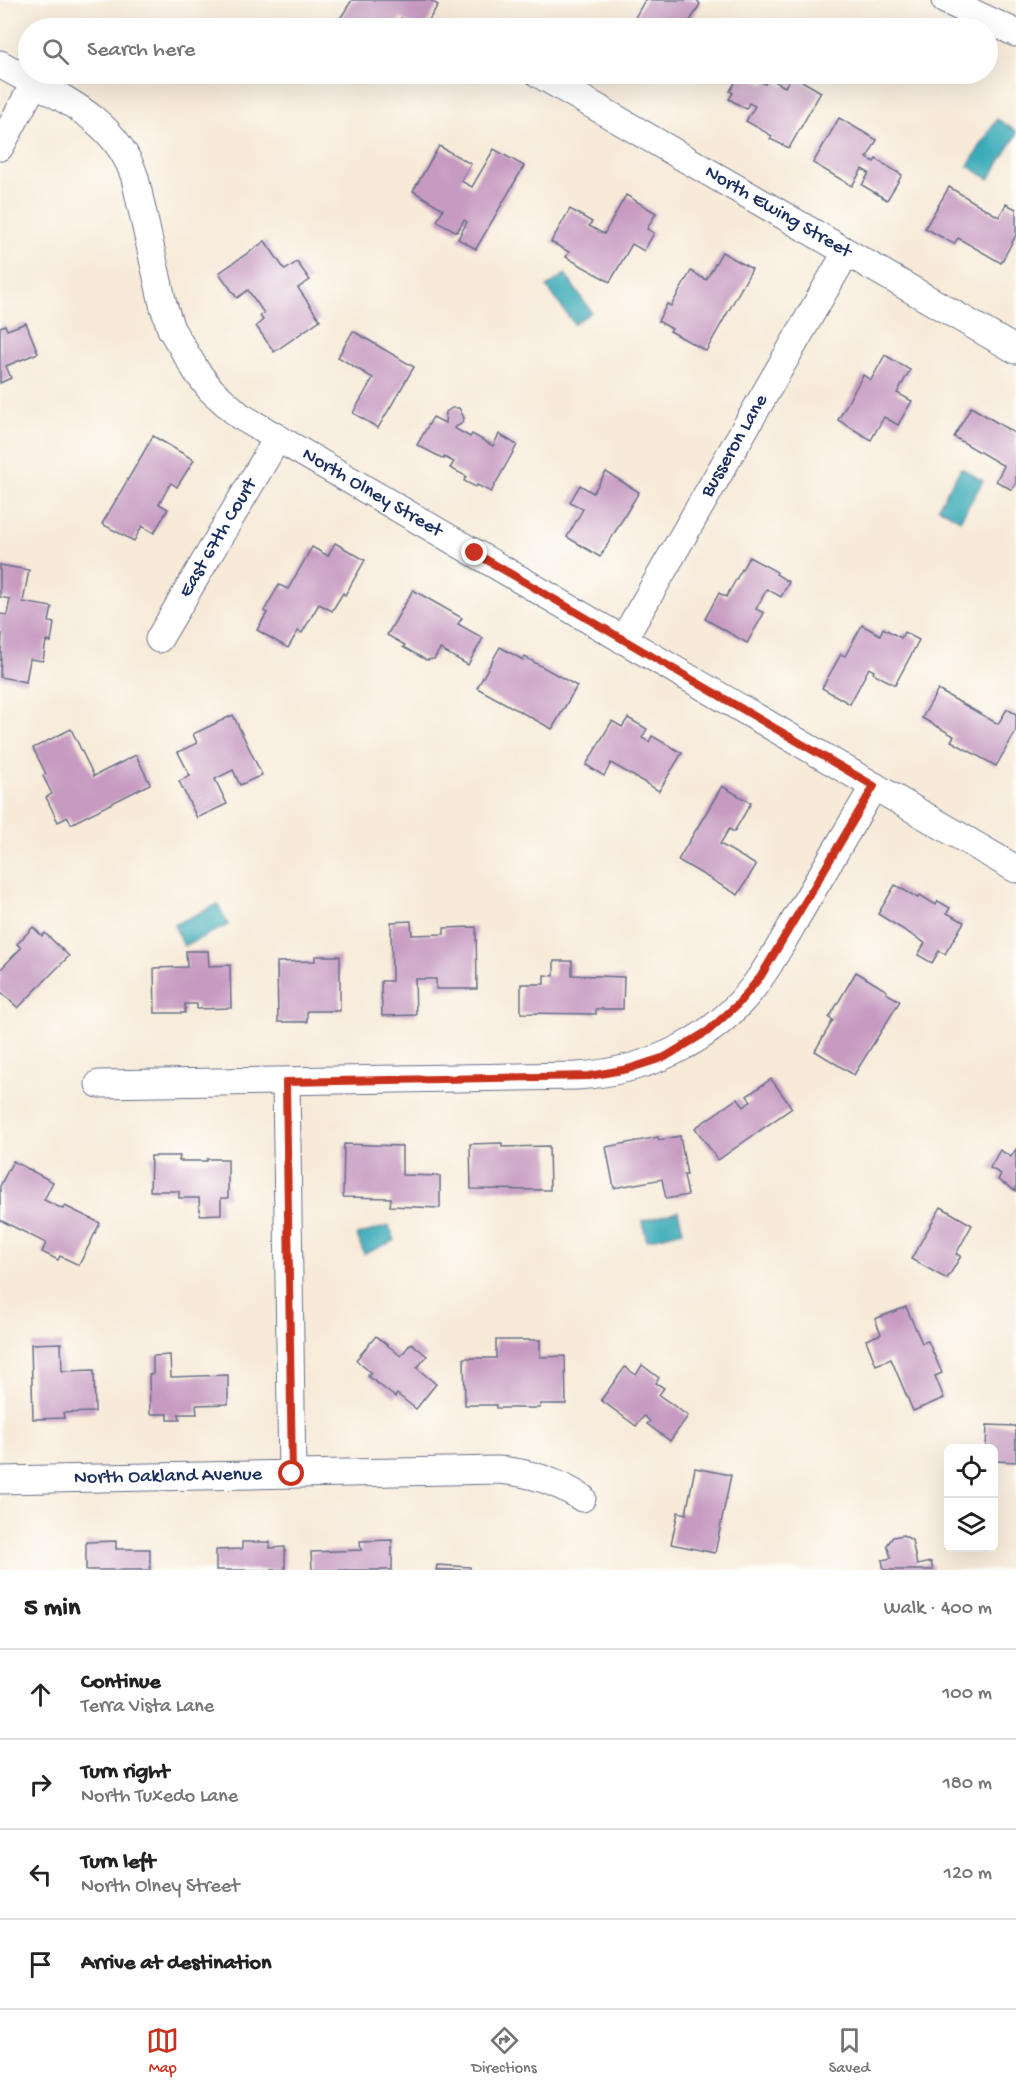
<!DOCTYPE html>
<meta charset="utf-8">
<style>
body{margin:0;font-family:"Gochi Hand",sans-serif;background:#f2f2f2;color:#222}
.controls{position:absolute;right:18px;bottom:18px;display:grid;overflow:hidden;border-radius:9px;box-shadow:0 6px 24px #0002}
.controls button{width:54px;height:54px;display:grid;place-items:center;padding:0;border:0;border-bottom:2px solid #e0e0e0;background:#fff;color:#222;font:30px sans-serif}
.stop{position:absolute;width:18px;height:18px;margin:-14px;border:4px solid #c8321e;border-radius:50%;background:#fff}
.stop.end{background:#c8321e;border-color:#fff;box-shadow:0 2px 6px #0008}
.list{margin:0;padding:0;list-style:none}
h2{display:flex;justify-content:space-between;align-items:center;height:78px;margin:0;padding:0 24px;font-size:26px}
h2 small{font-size:20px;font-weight:400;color:#767676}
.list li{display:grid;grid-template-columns:39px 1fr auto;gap:18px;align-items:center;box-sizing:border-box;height:90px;padding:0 24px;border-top:2px solid #e0e0e0}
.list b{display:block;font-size:22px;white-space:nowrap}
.list p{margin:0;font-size:20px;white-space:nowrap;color:#767676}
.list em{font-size:20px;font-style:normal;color:#767676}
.icon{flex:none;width:33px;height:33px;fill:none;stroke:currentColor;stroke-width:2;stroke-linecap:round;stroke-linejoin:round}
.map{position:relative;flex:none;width:1016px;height:1570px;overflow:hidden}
.search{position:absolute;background:#fff;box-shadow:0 6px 24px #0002;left:18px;right:18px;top:18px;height:66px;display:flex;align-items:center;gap:15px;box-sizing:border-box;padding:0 21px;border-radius:33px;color:#767676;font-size:22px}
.sheet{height:438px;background:#fff}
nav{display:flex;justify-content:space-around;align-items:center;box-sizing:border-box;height:84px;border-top:2px solid #e0e0e0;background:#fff;font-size:16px;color:#767676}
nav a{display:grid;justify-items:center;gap:3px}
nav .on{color:#c8321e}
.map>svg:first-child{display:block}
.water{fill:#3babb8;stroke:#2b6d8b;stroke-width:1.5}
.building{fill:#c69ac1}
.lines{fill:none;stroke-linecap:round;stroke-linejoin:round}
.street-casing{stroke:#687089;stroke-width:29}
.street{stroke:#fff;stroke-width:27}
.route{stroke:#c8321e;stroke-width:8}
.labels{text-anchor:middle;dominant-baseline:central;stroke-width:6;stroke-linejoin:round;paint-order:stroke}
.street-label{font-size:20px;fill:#1b2f5e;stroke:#fdfcf7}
</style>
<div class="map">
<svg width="1016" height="1570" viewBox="0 0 1016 1570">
<rect width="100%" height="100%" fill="#fdfcf7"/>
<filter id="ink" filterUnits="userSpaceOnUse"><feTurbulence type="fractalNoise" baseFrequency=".0167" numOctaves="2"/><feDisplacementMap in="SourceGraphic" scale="12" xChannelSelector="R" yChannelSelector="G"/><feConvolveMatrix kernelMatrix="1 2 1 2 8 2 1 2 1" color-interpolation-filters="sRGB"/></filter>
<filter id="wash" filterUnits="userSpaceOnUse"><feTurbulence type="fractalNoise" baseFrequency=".008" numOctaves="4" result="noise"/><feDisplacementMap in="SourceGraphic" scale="24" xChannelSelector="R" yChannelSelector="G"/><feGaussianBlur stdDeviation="1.35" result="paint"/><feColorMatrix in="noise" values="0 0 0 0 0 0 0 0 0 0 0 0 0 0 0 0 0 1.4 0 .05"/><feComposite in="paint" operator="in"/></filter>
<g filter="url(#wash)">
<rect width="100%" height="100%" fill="#f7ead8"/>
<g class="water">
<path d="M997 119 1016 131V136L989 179 968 166Z"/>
<path d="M565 274 591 312 574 324 547 287Z"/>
<path d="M961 468 983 481 960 520 938 507Z"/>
<path d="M218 904 228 925 184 946 174 925Z"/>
<path d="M678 1211 683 1231 647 1240 642 1221Z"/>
<path d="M389 1226 395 1240 364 1254 357 1235Z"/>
</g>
<g id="blocks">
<g class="building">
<path d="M352 0H430L438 5 424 28H417L401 18 394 28H334Z"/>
<path d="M645 0H697L700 4 686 28H629Z"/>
<path d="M740 74H746L765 84 769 78 785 87 792 75 821 92 789 148 770 139 772 136 746 121 755 106 749 103 746 109 729 99 733 93 730 91Z"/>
<path d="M839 118 877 140 867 158 874 162 876 159 902 175 887 200 862 185 869 173 862 169 852 186 813 163Z"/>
<path d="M439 146 471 164 461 181 472 187 494 149 524 166 476 249 458 239 467 222 464 220 457 232 437 221 443 209 413 191Z"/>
<path d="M949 187 999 217 1006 204 1016 209V235L1001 263 958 238 954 244 925 228Z"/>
<path d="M626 195 656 213 647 229 654 233 644 251 632 244 610 282 566 257 569 252 551 242 570 209 592 222 589 226 604 234Z"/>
<path d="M265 241 285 270 297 262 310 280 298 288 320 320 274 352 256 326 263 320 260 316 264 313 248 290 237 298 219 273Z"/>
<path d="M722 252 752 269 706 351 670 331 672 329 658 321 667 304 671 306 691 271 706 280Z"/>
<path d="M26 323 38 353 6 366 11 378 0 383V327L5 325 7 330Z"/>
<path d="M353 331 414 367 378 428 353 413 373 378 338 357Z"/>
<path d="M885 355 910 370 897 393 912 401 898 425 884 417 871 440 838 420 863 375 871 380Z"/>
<path d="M971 407 1016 434V484L1012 490 996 481 1004 466 954 437Z"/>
<path d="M452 408H459L464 418 461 424 454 428 470 437 472 434 493 446 499 434 517 445 491 492 477 485 476 487 464 481 466 476 450 468 454 462 444 457V459L417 445 433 417 445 423 446 412Z"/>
<path d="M153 436 194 460 177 487 171 483 159 504 168 509 154 533 142 526 134 541 102 524Z"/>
<path d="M606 472 639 492 600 557 567 537 583 509 570 502 580 485 593 493Z"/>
<path d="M335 543 365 560 345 595 343 593 332 611 319 604 302 633 298 631 288 648 257 630 267 613 264 611 279 585 288 589 312 547 328 556Z"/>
<path d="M749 557 777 572 776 574 789 582 781 597 767 589 756 609 764 613 747 643 705 619 719 593 726 597Z"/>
<path d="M0 565 29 570 23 602 52 607 49 622 54 623 51 642 46 641 43 661 30 659 26 682 0 677 2 634 0 633V614L7 615 10 599 0 597Z"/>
<path d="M413 590 462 618 458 624 483 638 468 665 440 649 434 659 426 660 403 647 405 645 387 635Z"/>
<path d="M862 625 880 635 883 628 901 638 904 632 919 640 895 685 873 673 874 671 869 668 850 704 822 688 841 654 845 656Z"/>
<path d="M500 647 523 660 525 657 577 686 552 729 477 688Z"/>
<path d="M938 690 998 724 1007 709 1016 714V731L996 766 951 741 954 736 922 718Z"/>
<path d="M233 715 262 775 240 785 233 770 215 779 227 804 197 818 179 781 190 776 178 752 197 743 193 734Z"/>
<path d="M628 718 647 729 642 738 649 742 652 736 682 753 659 791 611 763 604 776 586 765 612 721 622 727Z"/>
<path d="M71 729 94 776 136 755 150 784 71 824 68 817 58 822 46 797 52 794 43 776 46 774 33 748Z"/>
<path d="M722 786 751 803 734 832 729 829 720 844 756 865 738 895 678 860Z"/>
<path d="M895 885 918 898 920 895 936 905 938 901 950 908 947 913 964 922 945 954 939 951 932 963 918 955 925 943 878 914Z"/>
<path d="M411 921 412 935 444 934V928L476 927 477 989H436V979H415L416 1015 382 1016 381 981H392L391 922Z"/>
<path d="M33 927 42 936 45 933 69 956 18 1008 2 993 0 995V970L21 948 17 944Z"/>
<path d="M186 951H208L209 966 230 965 231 1008 197 1009V1004H185V1013H155L154 968 187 967Z"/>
<path d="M315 956H340V1011H307V1022H278L277 962 315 961Z"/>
<path d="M554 961H572V975L624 977 623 1009H596V1014L521 1013V984H544V975L554 976Z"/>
<path d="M856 972 887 991 886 993 900 1001 854 1075 815 1051 833 1020 829 1018Z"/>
<path d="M771 1079 792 1108 718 1160 695 1128 738 1098 744 1107 751 1101 747 1096Z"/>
<path d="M680 1136 687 1175H684L688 1195 666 1199 662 1179 614 1188 606 1147 658 1137 659 1140Z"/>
<path d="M502 1143V1147L549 1146 550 1190 471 1189 470 1144Z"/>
<path d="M344 1144 402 1146V1175L440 1176V1208L390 1206 391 1198 343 1197Z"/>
<path d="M1016 1149V1191L998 1180 1001 1174 990 1168 1000 1150 1011 1157Z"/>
<path d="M151 1156H180L179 1161H207V1159H228V1198H221V1214L200 1215 199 1198H179V1191H150Z"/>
<path d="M13 1161 53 1182 44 1200 63 1209 65 1206 100 1223 79 1265 60 1256 58 1260 42 1252 46 1243 0 1220V1186Z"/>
<path d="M941 1207 972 1225 956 1254 961 1256 947 1279 911 1259Z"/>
<path d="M906 1307 922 1343 928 1341 942 1373 935 1376 944 1398 913 1411 891 1359 876 1365 866 1340 881 1334 875 1319Z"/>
<path d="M376 1336 401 1356 411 1343 427 1356 417 1368 436 1384 416 1409 397 1394 395 1397 368 1376 371 1373 356 1360Z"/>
<path d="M496 1340H540V1357L565 1356 566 1404H540V1408H496V1405H465L464 1358H496Z"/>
<path d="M61 1343 62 1371 94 1370 95 1412 63 1413 64 1418 33 1419 31 1344Z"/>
<path d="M170 1355 171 1377 228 1375V1404L196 1405 197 1414H179L180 1420H168V1414H150L149 1374H153V1356Z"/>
<path d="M642 1365 659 1378 656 1383 664 1388 659 1395 688 1416 670 1441 647 1424 650 1421 644 1416 636 1426 601 1400 625 1367 636 1375Z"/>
<path d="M987 1425 1016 1426V1462L994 1461V1448H986Z"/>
<path d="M695 1468 731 1475 715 1553 671 1544 678 1512 686 1514Z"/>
<path d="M903 1535 912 1540 917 1565 931 1562 933 1570H884L882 1560 891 1558 887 1545 893 1537Z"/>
<path d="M392 1540V1570H312L311 1552 361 1550 360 1541Z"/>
<path d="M116 1541V1549H150V1570H86V1542Z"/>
<path d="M242 1542H270V1548L285 1547V1570H216V1550L242 1549Z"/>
<path d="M437 1565 470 1567V1570H436Z"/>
</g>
</g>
</g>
<g filter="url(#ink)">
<use href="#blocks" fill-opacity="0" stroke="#687089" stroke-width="1.5"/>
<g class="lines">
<g class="street-casing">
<g id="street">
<path d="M945 0 1016 33"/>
<path id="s1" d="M0 64C53 95 115 115 135 178L163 304 171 329 197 372 211 390 240 416 1016 869"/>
<path id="s2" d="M539 74 1016 350"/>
<path d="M0 147 34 84"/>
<path id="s3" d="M159 639 277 439"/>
<path id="s4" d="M623 640 846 253"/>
<path d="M286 1082 292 1474"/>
<path d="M99 1084 577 1076C652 1071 720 1038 762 975 777 953 789 930 802 908 826 868 850 827 874 786"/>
<path id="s5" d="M0 1480 497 1470C529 1472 556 1481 582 1498"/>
</g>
</g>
<use href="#street" class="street"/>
</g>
</g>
<g class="lines" filter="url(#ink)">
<path class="route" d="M292 1474 286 1082 589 1076 628 1069 665 1057 708 1031 737 1005 761 976 874 786 475 553"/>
</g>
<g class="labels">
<g class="street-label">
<text stroke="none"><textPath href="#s2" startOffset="276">North Ewing Street</textPath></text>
<text stroke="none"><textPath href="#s4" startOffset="224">Busseron Lane</textPath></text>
<text stroke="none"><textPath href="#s1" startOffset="602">North Olney Street</textPath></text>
<text stroke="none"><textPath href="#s3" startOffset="117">East 67th Court</textPath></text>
<text stroke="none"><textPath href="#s5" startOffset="168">North Oakland Avenue</textPath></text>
</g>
</g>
</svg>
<div class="controls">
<button><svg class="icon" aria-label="locate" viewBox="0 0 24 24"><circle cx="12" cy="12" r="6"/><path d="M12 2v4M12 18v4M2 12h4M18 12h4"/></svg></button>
<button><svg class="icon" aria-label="layers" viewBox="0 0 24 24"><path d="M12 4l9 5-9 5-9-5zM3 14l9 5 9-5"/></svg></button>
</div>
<div class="stop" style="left:292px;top:1474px"></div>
<div class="stop end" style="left:475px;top:553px"></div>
<div class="search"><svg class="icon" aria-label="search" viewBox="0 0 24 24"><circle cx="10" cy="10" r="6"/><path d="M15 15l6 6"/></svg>Search here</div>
</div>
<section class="sheet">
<h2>5 min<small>Walk · 400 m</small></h2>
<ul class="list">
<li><svg class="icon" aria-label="ahead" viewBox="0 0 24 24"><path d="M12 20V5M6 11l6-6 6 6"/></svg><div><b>Continue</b><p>Terra Vista Lane</p></div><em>100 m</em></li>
<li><svg class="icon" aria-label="right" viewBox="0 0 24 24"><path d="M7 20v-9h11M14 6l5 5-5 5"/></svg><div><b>Turn right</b><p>North Tuxedo Lane</p></div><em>180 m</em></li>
<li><svg class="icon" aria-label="left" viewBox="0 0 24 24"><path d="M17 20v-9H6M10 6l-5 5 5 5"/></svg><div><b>Turn left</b><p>North Olney Street</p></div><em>120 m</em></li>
<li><svg class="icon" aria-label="arrive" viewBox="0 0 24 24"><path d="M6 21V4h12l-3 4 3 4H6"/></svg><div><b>Arrive at destination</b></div></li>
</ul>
</section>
<nav>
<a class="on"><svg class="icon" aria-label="map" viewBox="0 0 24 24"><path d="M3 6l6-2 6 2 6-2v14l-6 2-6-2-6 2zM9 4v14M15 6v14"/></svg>Map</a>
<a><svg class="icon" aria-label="directions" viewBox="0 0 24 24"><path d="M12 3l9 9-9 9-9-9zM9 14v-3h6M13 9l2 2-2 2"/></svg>Directions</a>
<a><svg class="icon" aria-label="saved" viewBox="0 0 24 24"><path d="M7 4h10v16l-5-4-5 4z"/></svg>Saved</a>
</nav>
